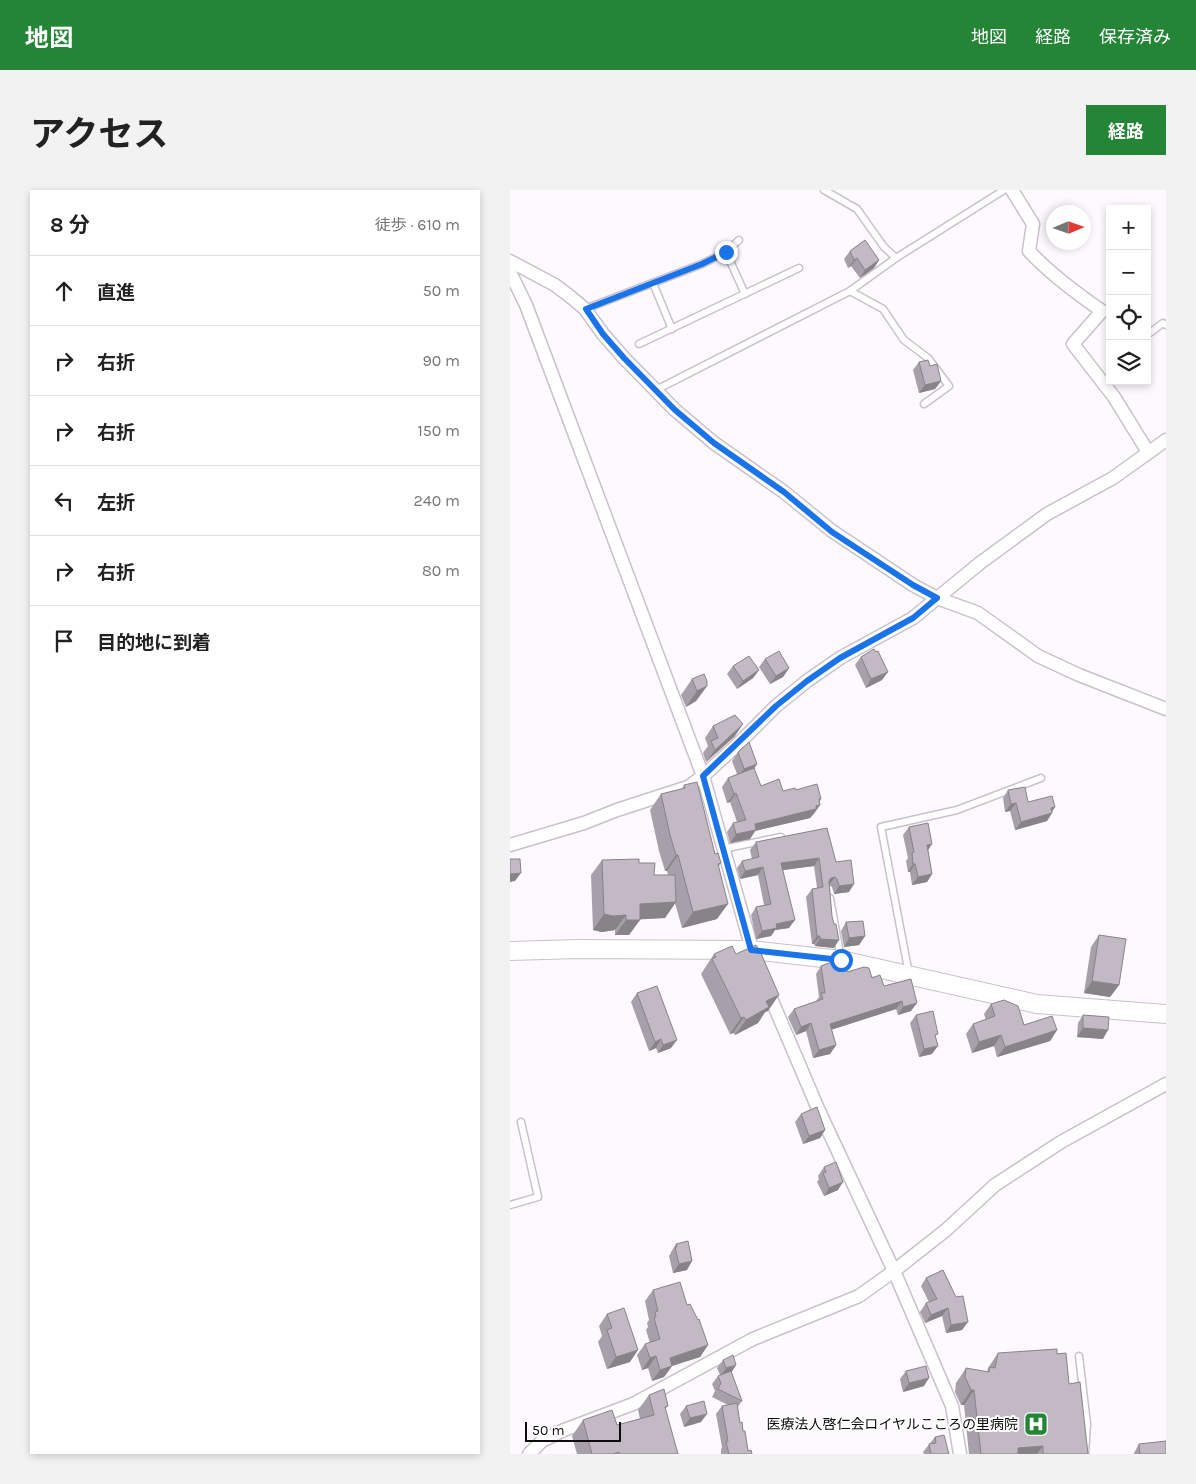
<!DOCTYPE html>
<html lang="ja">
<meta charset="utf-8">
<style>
body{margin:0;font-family:Karla,"Noto Sans JP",sans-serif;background:#f2f2f2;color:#222}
.controls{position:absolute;right:15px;top:15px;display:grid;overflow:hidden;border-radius:0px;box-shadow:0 2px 8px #0003}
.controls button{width:45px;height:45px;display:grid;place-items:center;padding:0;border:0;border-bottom:1px solid #e0e0e0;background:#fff;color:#222;font:25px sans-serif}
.compass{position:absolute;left:536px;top:15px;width:45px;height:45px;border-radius:50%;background:#fff;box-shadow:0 2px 8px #0003;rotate:88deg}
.scale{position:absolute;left:15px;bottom:12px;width:96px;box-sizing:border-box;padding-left:5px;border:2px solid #0f0c10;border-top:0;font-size:14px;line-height:18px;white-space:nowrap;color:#0f0c10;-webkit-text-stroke:4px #fff;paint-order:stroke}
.stop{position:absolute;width:15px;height:15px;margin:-11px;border:4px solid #1a73e8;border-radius:50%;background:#fff}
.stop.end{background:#1a73e8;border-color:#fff;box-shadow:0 1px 5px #0008}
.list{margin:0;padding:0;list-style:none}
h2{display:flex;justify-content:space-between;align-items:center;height:65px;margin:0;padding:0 20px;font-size:21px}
h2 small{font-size:16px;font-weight:400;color:#767676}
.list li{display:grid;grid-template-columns:32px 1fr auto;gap:15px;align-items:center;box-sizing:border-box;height:70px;padding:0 20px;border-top:1px solid #e0e0e0}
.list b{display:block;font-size:19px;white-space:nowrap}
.list em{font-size:16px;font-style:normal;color:#767676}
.icon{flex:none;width:28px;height:28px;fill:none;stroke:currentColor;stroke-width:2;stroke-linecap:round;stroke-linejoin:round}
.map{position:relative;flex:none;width:656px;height:1264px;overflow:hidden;border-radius:0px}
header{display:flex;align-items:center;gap:30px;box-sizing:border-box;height:70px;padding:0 25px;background:#258537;color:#fff}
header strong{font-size:24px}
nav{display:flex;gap:28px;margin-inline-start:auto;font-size:18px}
.intro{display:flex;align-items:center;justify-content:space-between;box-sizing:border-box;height:120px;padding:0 30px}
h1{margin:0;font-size:35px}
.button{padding:12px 22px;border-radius:0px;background:#258537;color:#fff;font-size:18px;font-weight:700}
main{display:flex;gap:30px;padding:0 30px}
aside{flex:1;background:#fff;border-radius:0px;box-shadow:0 2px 8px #0003}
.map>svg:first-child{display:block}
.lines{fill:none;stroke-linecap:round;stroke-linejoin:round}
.lane-casing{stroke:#c9c1cb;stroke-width:9}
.street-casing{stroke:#c9c1cb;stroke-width:15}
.secondary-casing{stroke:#c9c1cb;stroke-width:20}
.lane{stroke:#fff;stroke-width:6}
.street{stroke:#fff;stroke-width:12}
.secondary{stroke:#fff;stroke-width:18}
.wall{fill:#a79fa9}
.shaded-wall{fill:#888289}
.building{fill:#c2b9c4;stroke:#888289}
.route{stroke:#1a73e8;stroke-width:6}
.labels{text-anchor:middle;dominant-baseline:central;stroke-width:4;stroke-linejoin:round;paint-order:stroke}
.poi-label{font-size:14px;fill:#0f0c10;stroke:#fff;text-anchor:end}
</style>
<header>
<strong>地図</strong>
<nav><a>地図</a><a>経路</a><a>保存済み</a></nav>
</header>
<div class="intro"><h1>アクセス</h1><a class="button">経路</a></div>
<main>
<aside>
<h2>8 分<small>徒歩 · 610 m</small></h2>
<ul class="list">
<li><svg class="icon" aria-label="ahead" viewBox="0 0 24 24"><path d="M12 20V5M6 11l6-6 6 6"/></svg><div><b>直進</b></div><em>50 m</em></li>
<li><svg class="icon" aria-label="right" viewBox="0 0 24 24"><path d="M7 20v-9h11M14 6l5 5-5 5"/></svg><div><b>右折</b></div><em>90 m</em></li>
<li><svg class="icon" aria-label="right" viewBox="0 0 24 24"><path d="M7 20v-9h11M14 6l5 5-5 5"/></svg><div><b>右折</b></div><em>150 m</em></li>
<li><svg class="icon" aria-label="left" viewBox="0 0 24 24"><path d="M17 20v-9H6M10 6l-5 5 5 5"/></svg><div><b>左折</b></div><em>240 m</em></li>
<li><svg class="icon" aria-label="right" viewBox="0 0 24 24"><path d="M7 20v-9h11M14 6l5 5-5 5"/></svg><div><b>右折</b></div><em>80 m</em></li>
<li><svg class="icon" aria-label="arrive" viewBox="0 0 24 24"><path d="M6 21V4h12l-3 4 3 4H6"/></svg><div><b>目的地に到着</b></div></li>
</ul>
</aside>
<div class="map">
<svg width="656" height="1264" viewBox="0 0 656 1264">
<rect width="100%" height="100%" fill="#fdf9fe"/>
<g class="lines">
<g class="lane-casing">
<g id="lane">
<path d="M314 0 347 19 374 57 386 68"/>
<path d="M216 62 235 104"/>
<path d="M143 93 162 139"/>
<path d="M340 101 373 119 394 150 418 168 439 196 414 214"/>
<path d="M75 119 192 74 216 62 229 50"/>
<path d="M637 145 653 133 656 135"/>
<path d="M129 154 289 78"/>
<path d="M146 200 340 101 386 68 494 0"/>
<path d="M213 659 271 647"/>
<path d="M320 708 331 769"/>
<path d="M399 784 371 637 447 620 531 588"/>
<path d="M0 1015 28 1007 11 932"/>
<path d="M569 1166 577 1234 575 1264"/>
</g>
</g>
<g class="street-casing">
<g id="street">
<path d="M502 0 523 34 519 61C540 84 566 103 592 121L563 154 604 207 638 262"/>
<path d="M0 71 45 95 62 108 75 119 93 144 114 168 165 220 204 253 274 302 322 341 403 395 427 408 468 423 528 466 569 485 656 519"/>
<path d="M0 82 16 115 193 586 244 766"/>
<path d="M0 655 74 633 107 620 178 597 193 586 226 556 266 516 297 491 330 468 403 428 470 373 537 324 603 288 656 250"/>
<path d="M257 799 309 921 384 1081 442 1216 450 1264"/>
<path d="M19 1264 32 1251 54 1240 123 1214 243 1149 349 1106 384 1081 436 1040 485 995 551 952 656 894"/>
</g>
</g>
<g class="secondary-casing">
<path id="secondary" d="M0 761 68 759 241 760 331 770 527 814 656 824"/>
</g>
<use href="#lane" class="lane"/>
<use href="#street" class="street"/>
<use href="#secondary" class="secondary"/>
</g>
<g class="wall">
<path d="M340 61 369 70 364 78 350 88 341 76 338 78 334 69Z"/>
<path d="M409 172 420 176 431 191 425 199 409 203 403 180Z"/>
<path d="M351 467 372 490 356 498 345 475Z"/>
<path d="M255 469 279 478 273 487 260 494 249 477Z"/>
<path d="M223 476 249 480 243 488 227 499 217 484Z"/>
<path d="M182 489 197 496 186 511 176 517 171 505Z"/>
<path d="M203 536 225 546 196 572 193 563 198 556 195 548Z"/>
<path d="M228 562 247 574 244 578 251 596 273 601 286 600 311 609 310 611V615L304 624 300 628 245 641 240 649 220 653 217 642 223 633 227 632 220 612 217 613 212 597 218 588 227 584 222 571Z"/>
<path d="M174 595 205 664 211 673 209 676 207 729 172 738 165 713 155 728 130 729 119 745H105V740L92 742 83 740 81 685 92 670 129 673 144 685H158L157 681H155L149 661 140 620 151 604 172 599Z"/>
<path d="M498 600 518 612 545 617 537 631 505 640 500 621 495 622 493 608Z"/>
<path d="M399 637 418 660 422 684 417 692 402 695 400 682H398L396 671 398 668 393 645Z"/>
<path d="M246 652 326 672 339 702 324 704 322 697 319 695 324 758 305 756 304 754H302L296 707 302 699 307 698 304 676 273 680 279 738 265 740 261 746 246 749 241 725 246 717 254 715 248 685 230 689 227 678 232 671 242 669 240 660Z"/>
<path d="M336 732 355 746 349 755 334 757 331 741Z"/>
<path d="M589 745 609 795 600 807 574 803 581 757Z"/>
<path d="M204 764H226L258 821 255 822 248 833 225 845 223 843 220 844 191 784Z"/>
<path d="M311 776 362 788 374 796 401 789V821L388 825 386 819 321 840 326 855 320 864 303 868 296 841 286 845 278 827 284 819 306 811 309 807 306 784Z"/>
<path d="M127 803 161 858 148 863 146 858 139 861 121 812Z"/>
<path d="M481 814 514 835 547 840 540 851 487 867 484 856 462 863 456 844 463 834 476 830 474 824Z"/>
<path d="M406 825 426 847 422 864 409 867 400 833Z"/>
<path d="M573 825 593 849 567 847 568 833Z"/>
<path d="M291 924 315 940 310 948 293 954 285 932Z"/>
<path d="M314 977 328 1000 314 1006 307 992 309 989 308 986Z"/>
<path d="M166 1054 177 1080 163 1083 159 1066 161 1063V1062Z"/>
<path d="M433 1080 452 1140 436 1143 432 1126 415 1133 410 1122 416 1113 419 1112 411 1096 416 1088Z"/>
<path d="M143 1100 177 1115 198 1155 190 1167 162 1176 154 1187 142 1191 138 1178 132 1180 127 1165 135 1154 140 1153 136 1140 138 1137 137 1133 139 1130 135 1111Z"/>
<path d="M97 1124 120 1172 97 1179 88 1152 92 1146 89 1136Z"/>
<path d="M488 1163 547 1164 559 1194 578 1264H459L454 1215H451L445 1202 446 1193 456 1178 477 1182 478 1178Z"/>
<path d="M213 1170 221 1182 232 1211 227 1218 230 1233 233 1241 238 1261 242 1264H211V1260L212 1257 206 1224 212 1216 218 1215 202 1207 205 1201 202 1194 208 1186 210 1185 207 1178Z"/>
<path d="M396 1181 414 1196 393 1202 390 1189Z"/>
<path d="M139 1205 158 1216 155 1219 168 1264H67L62 1246 73 1230 107 1235 130 1229 128 1220Z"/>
<path d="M176 1216 191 1232 174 1237 170 1224Z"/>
<path d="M425 1247 439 1264H414L413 1262Z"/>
<path d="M629 1254 656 1264H624V1263Z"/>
</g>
<g class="shaded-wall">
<path d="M347 68 341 76 338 78 344 70Z"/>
<path d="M369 70 364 78 350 88 355 80Z"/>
<path d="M431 191 425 199 409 203 415 195Z"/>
<path d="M279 478 273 487 260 494 266 486Z"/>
<path d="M249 480 243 488 227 499 233 491Z"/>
<path d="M378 482 372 490 356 498 361 489Z"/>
<path d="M197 496 186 511 176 517 187 501Z"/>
<path d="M233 534 225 546 196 572 205 560Z"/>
<path d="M247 574 242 582 228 587 234 579Z"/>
<path d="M226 603 220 612 217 613 224 604Z"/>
<path d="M506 613 500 621 495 622 501 614Z"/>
<path d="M310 615 300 628 245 641 240 649 220 653 226 644 245 634Z"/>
<path d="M545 617 540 623H542L537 631 505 640 511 632Z"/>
<path d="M422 654 417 662V655Z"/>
<path d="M166 665H168L157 681H155Z"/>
<path d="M309 668 304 676 266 681 271 673Z"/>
<path d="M403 674H405L400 682H398Z"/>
<path d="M253 677 248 685 230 689 235 681Z"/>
<path d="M11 683 5 691 0 692V684Z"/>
<path d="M422 684 417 692 402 695 408 687Z"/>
<path d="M325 687 319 695 315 696 321 688Z"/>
<path d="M344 694 339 702 324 704 329 696Z"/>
<path d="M166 712 155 728 119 730 130 714Z"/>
<path d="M218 714 207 729 172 738 183 722Z"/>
<path d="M94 724 116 725 105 740 92 742 83 740Z"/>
<path d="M116 730H130L119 745H105Z"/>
<path d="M285 730 279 738 265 740 261 746 246 749 252 741 266 734Z"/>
<path d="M307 746H310L304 754H302Z"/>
<path d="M355 746 349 755 334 757 339 748Z"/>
<path d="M310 749 329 750 324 758 305 756Z"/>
<path d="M582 791 609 795 600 807 574 803Z"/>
<path d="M269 805 258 821 255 822 248 833 225 845 236 830 256 811Z"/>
<path d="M392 811 386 819 314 842 320 834Z"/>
<path d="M407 813 401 821 388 825 393 817Z"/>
<path d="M234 827 223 843 220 844 231 828Z"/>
<path d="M301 833 296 841 286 845 291 837Z"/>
<path d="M573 838 598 840 593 849 567 847Z"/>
<path d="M547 840 540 851 487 867 495 857Z"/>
<path d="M491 845 484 856 462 863 469 852Z"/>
<path d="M151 849 146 858 139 861 145 852Z"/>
<path d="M167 850 161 858 148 863 153 855Z"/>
<path d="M326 855 320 864 303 868 309 860Z"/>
<path d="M428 856 422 864 409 867 414 859Z"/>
<path d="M315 940 310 948 293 954 299 946Z"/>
<path d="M333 992 328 1000 314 1006 319 998Z"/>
<path d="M182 1071 177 1080 163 1083 169 1074Z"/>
<path d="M438 1118 432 1126 415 1133 421 1125Z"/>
<path d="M458 1132 452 1140 436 1143 441 1135Z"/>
<path d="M198 1155 190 1167 152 1179 160 1168Z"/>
<path d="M128 1160 120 1172 97 1179 106 1167Z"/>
<path d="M146 1166 138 1178 132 1180 140 1168Z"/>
<path d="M226 1175 221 1183 210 1187 216 1178Z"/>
<path d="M162 1176 154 1187 142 1191 150 1180Z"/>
<path d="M419 1188 414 1196 393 1202 399 1193Z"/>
<path d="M461 1200H464L454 1215H451Z"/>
<path d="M197 1224 191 1232 174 1237 180 1228Z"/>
<path d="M533 1256 527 1264H503L508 1258Z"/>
</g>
<g class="building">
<path d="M355 50 369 70 355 80 347 68 344 70 340 61Z"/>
<path d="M418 170 420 176 427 174 431 191 415 195 409 172Z"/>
<path d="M364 459 366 462 368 461 378 482 361 489 351 467Z"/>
<path d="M269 461 279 478 266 486 255 469Z"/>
<path d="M239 466 249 480 233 491 223 476Z"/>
<path d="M194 484 197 491V496L187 501 182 489Z"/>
<path d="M225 525 233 534 205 560 201 551 208 548 203 536Z"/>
<path d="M239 552 247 574 234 579 228 562Z"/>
<path d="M244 578 251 596 269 589 273 601 285 598 286 600 307 594 311 609H309L310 615 306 616V619L245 634 246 640 226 644 223 633 236 630 226 603 224 604 218 588Z"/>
<path d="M187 592 205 664 208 663 211 673 208 674 218 714 183 722 168 665H166L160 645 151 604 175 598 174 595Z"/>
<path d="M515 597 518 612 542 606 545 617 541 618 542 623 511 632 506 613 501 614 498 600Z"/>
<path d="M418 633 422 654 417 655 422 684 408 687 405 674H403L402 663 404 662 399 637Z"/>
<path d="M317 638 326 672 341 670 344 694 329 696 327 689 325 687 321 688 319 691 322 726 324 734H326L329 750 310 749V746H307L302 699 313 697 309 668 271 673 285 730 266 734 267 738 252 741 246 717 261 714 253 677 235 681 232 671 249 667 246 652Z"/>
<path d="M0 669H10L11 683 0 684Z"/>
<path d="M129 669V673H145L144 685H165L166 712 130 714V730H116V725L103 726 94 724 92 670Z"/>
<path d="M353 731 355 746 339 748 336 732Z"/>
<path d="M589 745 616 749 609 795 582 791Z"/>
<path d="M246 755 250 761 269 805 256 811 259 817 236 830 234 827 231 828 202 769 206 767 204 764 222 756 226 764Z"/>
<path d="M324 771 327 773 334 772 337 782 354 777 359 778 362 788 370 785 374 796 401 789 407 813 393 817 392 811 320 834 326 855 309 860 301 833 291 837 284 819 313 809 311 803H315L311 776Z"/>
<path d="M147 796 167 850 153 855 151 849 145 852 127 803Z"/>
<path d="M494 810 508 816 514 835 542 826 547 840 495 857 491 845 469 852 463 834 485 826 481 814Z"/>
<path d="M423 821 428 844 425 845 428 856 414 859 406 825Z"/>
<path d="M573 825 599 827 598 840 573 838Z"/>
<path d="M307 917 315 940 299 946 291 924Z"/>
<path d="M326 972 333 992 319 998 313 983 316 982 314 977Z"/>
<path d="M178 1051 182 1071 169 1074 165 1057H167L166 1054Z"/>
<path d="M433 1080 446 1107 453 1106 458 1132 441 1135 438 1118 421 1125 416 1113 427 1109 416 1088Z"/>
<path d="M170 1092 177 1115 180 1114 188 1130 189 1129 198 1155 160 1168 162 1176 150 1180 146 1166 140 1168 135 1154 150 1149 144 1128 146 1127 145 1122 148 1121 143 1100Z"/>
<path d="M114 1118 128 1160 106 1167 97 1140 102 1138 97 1124Z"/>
<path d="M547 1159V1164L556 1163 559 1194 570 1192 578 1264H533V1256L508 1258V1264H471L464 1200H461L455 1187 456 1178 479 1182 480 1177 485 1178 488 1163Z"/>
<path d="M223 1165 226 1175 216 1178 213 1170Z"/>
<path d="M416 1176 419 1188 399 1193 396 1181Z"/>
<path d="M221 1181 232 1211 208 1199 211 1193 208 1186Z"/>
<path d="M154 1199 158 1216 155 1217 168 1264H109V1262L103 1264H82L73 1230 102 1220 107 1235 144 1225 139 1205Z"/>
<path d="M194 1211 197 1224 180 1228 176 1216Z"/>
<path d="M227 1213 230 1233 232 1232 233 1241H235L238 1261 241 1260 242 1264H219L216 1252 218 1251 212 1216Z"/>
<path d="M434 1245 439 1264H421L419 1254 426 1253 425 1247Z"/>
<path d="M656 1251V1264H630L629 1254Z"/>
</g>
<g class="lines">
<path class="route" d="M216 62 192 74 76 119 93 144 114 168 165 220 204 253 274 302 322 342 403 395 427 408 403 428 330 468 297 491 266 516 193 586 241 760 331 770"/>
</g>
<defs>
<g id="hospital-square" transform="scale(1.25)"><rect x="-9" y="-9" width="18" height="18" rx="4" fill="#258537" stroke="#fff"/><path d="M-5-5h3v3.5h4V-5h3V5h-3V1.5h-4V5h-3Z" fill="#fff"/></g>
</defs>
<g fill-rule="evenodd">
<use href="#hospital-square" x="526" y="1234"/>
</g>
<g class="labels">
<g class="poi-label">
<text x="508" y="1234">医療法人啓仁会ロイヤルこころの里病院</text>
</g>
</g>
</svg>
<div class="controls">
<button>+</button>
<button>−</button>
<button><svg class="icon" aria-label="locate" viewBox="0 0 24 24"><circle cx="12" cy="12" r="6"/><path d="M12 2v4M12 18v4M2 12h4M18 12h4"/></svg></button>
<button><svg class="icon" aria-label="layers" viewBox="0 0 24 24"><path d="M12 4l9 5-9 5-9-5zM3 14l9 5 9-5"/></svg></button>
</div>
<svg class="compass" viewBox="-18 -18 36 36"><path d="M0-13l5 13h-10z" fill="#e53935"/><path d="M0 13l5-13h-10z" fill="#767676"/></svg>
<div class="scale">50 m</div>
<div class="stop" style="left:331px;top:770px"></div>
<div class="stop end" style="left:216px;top:62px"></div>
</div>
</main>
